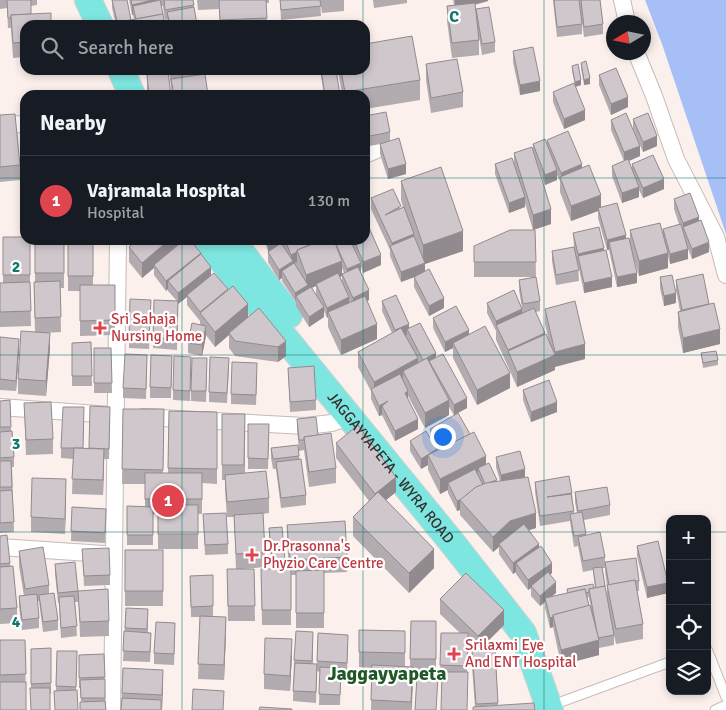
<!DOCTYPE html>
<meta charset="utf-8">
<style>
body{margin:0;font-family:Signika,sans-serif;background:#20242c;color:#f1f3f6}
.controls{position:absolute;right:15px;bottom:15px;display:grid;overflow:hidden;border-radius:10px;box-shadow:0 2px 8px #0003}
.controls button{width:45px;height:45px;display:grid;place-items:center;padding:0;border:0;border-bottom:1px solid #363941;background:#171b24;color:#f1f3f6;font:25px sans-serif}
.compass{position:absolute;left:606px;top:15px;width:45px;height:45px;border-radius:50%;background:#171b24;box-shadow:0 2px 8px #0003;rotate:260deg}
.you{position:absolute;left:442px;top:436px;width:18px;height:18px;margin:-12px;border:4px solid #fff;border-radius:50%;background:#1a73e8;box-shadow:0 0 0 8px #1a73e833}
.badge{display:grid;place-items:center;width:32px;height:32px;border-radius:50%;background:#10982f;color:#fff;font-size:16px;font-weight:700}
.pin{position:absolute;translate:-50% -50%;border:2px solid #fff;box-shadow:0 1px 5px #0006}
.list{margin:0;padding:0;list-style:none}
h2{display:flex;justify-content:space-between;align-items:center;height:65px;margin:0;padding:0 20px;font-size:21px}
h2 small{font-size:16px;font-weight:400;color:#9ea1a6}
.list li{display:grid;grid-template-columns:32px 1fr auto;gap:15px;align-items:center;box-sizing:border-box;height:90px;padding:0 20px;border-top:1px solid #363941}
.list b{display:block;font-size:19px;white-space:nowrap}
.list p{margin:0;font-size:16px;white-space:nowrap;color:#9ea1a6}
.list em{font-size:16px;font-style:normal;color:#9ea1a6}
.icon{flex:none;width:28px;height:28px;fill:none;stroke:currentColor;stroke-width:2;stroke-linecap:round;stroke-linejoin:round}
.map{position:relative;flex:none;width:726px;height:710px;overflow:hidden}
.search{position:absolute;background:#171b24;box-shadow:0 2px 8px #0003;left:20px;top:20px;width:350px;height:55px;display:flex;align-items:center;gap:12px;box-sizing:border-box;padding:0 18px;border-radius:15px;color:#9ea1a6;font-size:19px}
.panel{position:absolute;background:#171b24;box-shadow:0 2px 8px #0003;left:20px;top:90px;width:350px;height:155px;border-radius:15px}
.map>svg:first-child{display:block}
.water{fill:#a6c0f7}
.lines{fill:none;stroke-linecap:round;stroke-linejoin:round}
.lane-casing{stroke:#c5bbb7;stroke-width:11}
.street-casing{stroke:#c5bbb7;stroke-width:18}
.primary-casing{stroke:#d2d1d1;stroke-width:28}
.lane{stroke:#fff;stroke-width:9}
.street{stroke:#fff;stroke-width:16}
.primary{stroke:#7ee6e0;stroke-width:26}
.wall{fill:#b2abaf;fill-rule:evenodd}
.shaded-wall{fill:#918b8f}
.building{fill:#cfc7cc;stroke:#918b8f}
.grid{fill:none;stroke:#0f766e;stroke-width:1;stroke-opacity:0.55}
.health-dot{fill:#e0444e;stroke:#fff;stroke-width:2}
.labels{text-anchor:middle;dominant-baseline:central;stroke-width:4.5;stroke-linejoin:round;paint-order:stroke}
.health-label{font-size:15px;fill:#be3a42;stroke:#fff;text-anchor:start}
.street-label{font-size:15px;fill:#34302f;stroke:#fff}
.district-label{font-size:20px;font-weight:bold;fill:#205826;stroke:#fff}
.grid-label{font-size:16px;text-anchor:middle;font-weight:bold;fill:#0f766e;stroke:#fff;stroke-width:4.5;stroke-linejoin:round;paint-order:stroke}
</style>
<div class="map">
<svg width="726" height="710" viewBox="0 0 726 710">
<rect width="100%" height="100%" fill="#fbf0ec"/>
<path class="water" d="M645 0H726V234L662 44Z"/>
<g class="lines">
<g class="lane-casing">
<g id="lane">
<path d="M707 649 726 697"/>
<path d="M550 706 670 662"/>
<path d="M715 710 726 705"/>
</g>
</g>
<g class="street-casing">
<g id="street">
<path d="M622 0 627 22"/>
<path d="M636 52 654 96 676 159 716 237 726 275"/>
<path d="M0 125 25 124"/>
<path d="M365 155 384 147"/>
<path d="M0 407 111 415"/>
<path d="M143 417 305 426 332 423 349 417"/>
<path d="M0 547 104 554"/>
<path d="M112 710 118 240"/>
</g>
</g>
<g class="primary-casing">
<g id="primary">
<path d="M88 0 100 25"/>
<path d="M121 70 132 95"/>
<path id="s1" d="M205 240 454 545 523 633 550 710"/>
<path d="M232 240 289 315"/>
</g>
</g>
<use href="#lane" class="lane"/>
<use href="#street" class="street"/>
<use href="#primary" class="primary"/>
</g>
<g class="wall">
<path d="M0 0H37V5L31 6 25 25V57L13 58 11 28H8L7 8 0 9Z"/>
<path d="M112 0H127L131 20 134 19 133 15H132L129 0H158L165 25H116L112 8Z"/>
<path d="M160 0H193L197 25H168L167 19 165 20 163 6H161Z"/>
<path d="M197 0H269V3H266L267 25H220L219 9 198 10Z"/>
<path d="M280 0H320L321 16 281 20Z"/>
<path d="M320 0H344V11L322 13Z"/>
<path d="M373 0H407V3L374 8Z"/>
<path d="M453 0H488V1L475 5 476 16V9L495 42V52L482 55 478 30 479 40V55L452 58 447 21V6L454 5Z"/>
<path d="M553 0H579L582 24V34L557 37Z"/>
<path d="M579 0H600L603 24V34L584 37Z"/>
<path d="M513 51 540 91 520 95 513 62Z"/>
<path d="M581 63 590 84 584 85 581 68Z"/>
<path d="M426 64 463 92V107L431 113 426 80Z"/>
<path d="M572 66 581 85 575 87 585 120 564 129 553 102V92L575 85 572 71Z"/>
<path d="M169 70H204V74L208 95H172Z"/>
<path d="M225 70H263L226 74Z"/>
<path d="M320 70H336L340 95H324Z"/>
<path d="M338 70H365L420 80V100L365 109V95H342Z"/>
<path d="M147 75 171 95H147Z"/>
<path d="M599 75 628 107 611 115 599 85Z"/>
<path d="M0 115 20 165V180L0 182Z"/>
<path d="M365 116 390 132V141L406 174 388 179 380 154V144L365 147Z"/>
<path d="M633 119 657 146 643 152 633 129Z"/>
<path d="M611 120 640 156 629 161 632 169V164L664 189 643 198 639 190V197L622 203 612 176V166L624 161 611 130Z"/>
<path d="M547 140 582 168 601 208 630 243V230L663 234V229L679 224 674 209V199L699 221 709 252 692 259 688 249V259L670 264 668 256V268L639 276 634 259 637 283 617 287 609 250H607L598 218V211L571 221 560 192V181L557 175V180L545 185 538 167 551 224 533 230 525 203V207L509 213 495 174V164L514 166V153L533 149V144L547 145Z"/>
<path d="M401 181 463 251 425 264V272L444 308 429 316 414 287V277H415L401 282 390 256V250L371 209V198L401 208 403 207 401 200Z"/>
<path d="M535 230 536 277 540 301V311L536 312 545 335 549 342 545 324V309L585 359 555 366V370L517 387 496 340V331L487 313V303L522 308 519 290V280L534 277H474V246Z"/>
<path d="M573 233 604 250 612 287 584 293 578 264 579 281 556 285 552 261V251L574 247Z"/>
<path d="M3 237 30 240V282L31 326 0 327V283H3Z"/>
<path d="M35 240H64V288H60L61 332 45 333 50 348 46 396 18 394V379L35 332 34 297V282H35Z"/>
<path d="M68 240H93V285H115V335L80 336V291H68Z"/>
<path d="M264 240H334L335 243 338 240H365L381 265 363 273 361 266V272L369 300 367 301 377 339 341 355 328 327V317L327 318 324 311V317L309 327 296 306V302L282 281V278L279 280 268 262V251ZM342 268 344 273 342 274V281L340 277 342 276ZM316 286V294L312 288Z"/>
<path d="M129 247 201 254 211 275 248 317 259 308 286 356 278 362 235 356 229 348V335L215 347 206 335 202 356 188 353V343L200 325V321L187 305V297L178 304 177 350 153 348V338L177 301 168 291V289L166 291 154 275V268L142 278 129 262Z"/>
<path d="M660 277 676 303 664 306 660 288Z"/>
<path d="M676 280 709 304 720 344 683 353 678 327V312L680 311 676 290Z"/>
<path d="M382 301 436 358 467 408 454 415 449 407V415L425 428 408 396V399L418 429 395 441 382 415 379 416 371 399V391L358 367V352L392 333 382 311Z"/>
<path d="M151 310 149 349 129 348V338Z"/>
<path d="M433 318 469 335 510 388 477 405 453 358V348L445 352 433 328Z"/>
<path d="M0 337 19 349 16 391 0 390Z"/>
<path d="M91 342 92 386H72V343Z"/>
<path d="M94 348H111L112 393H94Z"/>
<path d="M701 353 718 360V365L703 368Z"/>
<path d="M172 356 171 398H150V387Z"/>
<path d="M147 365 146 399 123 398V388Z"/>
<path d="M191 367 190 401 173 400V390Z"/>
<path d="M207 368 206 402 191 401V391Z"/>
<path d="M229 368 227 403 209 402V392Z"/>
<path d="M288 368 316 400V410L290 412Z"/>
<path d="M257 373 256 405 231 404V394Z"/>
<path d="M523 390 557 412 531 422 523 400Z"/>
<path d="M10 400 11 431 14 457V467H12L14 532 0 533V401Z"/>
<path d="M24 403 53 439V454L26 455Z"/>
<path d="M123 409H164L163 473H168L169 411 217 412V484L202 483V514H198V549H158V514H153V545H127V506H145V484H122Z"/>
<path d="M222 414H245V473L269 498V513L263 514 265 552V567L242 569H254L255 621H228L227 569H236L234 517H227L225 490V480H222Z"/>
<path d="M110 417 109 459H104L103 495 72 494 73 459 61 458V448L84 418 83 448H89Z"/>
<path d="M297 419 318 435 336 468V483L309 487 304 450 299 451 297 429Z"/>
<path d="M248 424H269L268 469H248Z"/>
<path d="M430 429 486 464 497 482 500 481 496 467V457L525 477 536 528 529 530 539 547 552 573 550 575 556 593 551 597 567 593V589L595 588 593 570 583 572 578 546 574 547 570 521 540 526 535 492V482L572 493 574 514 577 513 575 502V492L610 505V515L584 520 586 535 605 557V568H602L607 598V586L605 572V562L639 581V591H637L643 624V639L616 644 614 635V645L599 648V655L561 665 553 627 550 628 545 608V602L540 606 531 596V588L528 590 516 574V572L513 574 499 554V547L493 552 460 515V510L457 511 448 493V490L440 494 428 470V465L421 469 410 451V441L430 437ZM589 597V599L591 606H589L587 598Z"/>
<path d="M336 443 396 492 386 500 434 568 409 593 353 536V517L369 501 336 458Z"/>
<path d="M271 448 299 456 306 495V505L281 508 276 469H273L271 458Z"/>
<path d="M66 494 65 534 31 532V517Z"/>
<path d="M72 507 106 509 105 543 71 541Z"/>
<path d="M203 514 228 544V554L205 555Z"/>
<path d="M287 525 347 557V572L324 573V628H296V575H291V625H262L261 569H272L269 538V528L285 560V569H289L287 540Z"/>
<path d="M0 536 10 563 17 608V623L0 624Z"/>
<path d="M637 546 668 593 647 598 637 556Z"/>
<path d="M82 549 110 575V585L84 586Z"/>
<rect x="125" y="550" width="38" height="56"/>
<path d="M19 551 49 585V594L58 620V630L43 632 39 601 37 602 39 618V628L22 630 19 606V596H24L19 566Z"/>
<path d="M55 564 78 591V602H75L77 636 61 638 59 603H58L55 574Z"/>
<path d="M213 575V617L226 632 224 680 198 679 200 617H191L190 576Z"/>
<path d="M78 591 109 621V636L80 637Z"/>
<path d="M440 599 504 625 479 650 495 649 498 705 475 707 472 666V651H477L468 641 467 672 440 675 441 633H460L440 614Z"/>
<path d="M126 608 148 619V633L151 643 150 662 123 661Z"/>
<path d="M411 621H436V674H413L412 710H371L372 668 359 667V630L405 631V667H410Z"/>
<path d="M175 633 174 665 154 664V653Z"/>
<path d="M318 633 348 645 347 673H341L340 705H319L320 672 317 671 316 703 293 701 294 660 313 642V664H317Z"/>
<path d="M0 640H25L26 710H0Z"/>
<path d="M51 648V694H50L31 688V649Z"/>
<path d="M57 651H77L76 690 56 691Z"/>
<path d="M104 654 106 710 81 701 80 688H79V655Z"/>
<path d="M292 654 290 691 264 689V674Z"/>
<path d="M123 668 163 685 162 710H121Z"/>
</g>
<g class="shaded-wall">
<path d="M153 0H158V9L133 6V15H132V5Z"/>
<path d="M455 0H488V1L455 9Z"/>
<path d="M590 78V84L584 85V80Z"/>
<path d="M581 80V85L575 87V82Z"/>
<path d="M540 81V91L520 95V85Z"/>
<path d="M628 97V107L611 115V104Z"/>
<path d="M585 110V120L564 129V119Z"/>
<path d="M657 136V146L643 152V142Z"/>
<path d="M640 146V156L624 163V152Z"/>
<path d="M406 164V174L388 179V169Z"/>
<path d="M582 164V174L561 179V173Z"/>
<path d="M557 170V180L545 185V175Z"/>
<path d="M664 179V189L643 198V188Z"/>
<path d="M639 187V197L622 203V193Z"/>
<path d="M601 195V210L598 208V211L571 221V206Z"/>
<path d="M525 197V207L509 213V203Z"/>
<path d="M551 209V224L533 230V215Z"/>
<path d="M699 217V227H683V233V223Z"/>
<path d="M463 231V251L425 264V273L401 282V272L423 263V245Z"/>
<path d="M414 234V244L392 249V243Z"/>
<path d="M626 235V245L609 242V250H607V240Z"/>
<path d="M169 240H184L154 265V268L142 278V263Z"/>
<path d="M268 240H284V245L268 251Z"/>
<path d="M709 242V252L692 259V249Z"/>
<path d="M604 248V258L578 256V264V254Z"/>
<path d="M688 249V259L670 264V254Z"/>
<path d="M297 252V262L282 271V278L279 280V270L291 262V255Z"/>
<path d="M201 253V263L168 281V289L166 291V281Z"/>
<path d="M668 253V268L639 276V261Z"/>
<path d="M381 255V265L363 273V262Z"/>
<path d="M342 261V276L317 286 316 284V286L308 289 296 296 295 303V293L306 286V275Z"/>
<path d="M361 263V273L347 279V269Z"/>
<path d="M211 267V277L187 295V297L178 304V293Z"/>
<path d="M637 273V283L617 287V277Z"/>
<path d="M612 277V287L584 293V283Z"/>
<path d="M369 290V300L353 308V298Z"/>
<path d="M676 293V303L664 306V296Z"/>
<path d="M349 297V307L328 312V317L327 318V308Z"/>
<path d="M444 298V308L429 316V306Z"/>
<path d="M248 304V319L229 333V335L215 347V332Z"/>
<path d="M324 307V317L309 327V317Z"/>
<path d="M522 309V319L496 325V332V321Z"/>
<path d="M377 324V339L341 355V340Z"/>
<path d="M409 324V332L407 329V335L395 340V330Z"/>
<path d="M206 326V336L202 356V345Z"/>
<path d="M720 329V344L683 353V338Z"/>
<path d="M469 330V340L453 343V348L445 352V342Z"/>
<path d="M50 333V348L46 396V381Z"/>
<path d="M545 333V348L508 351V365V350Z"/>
<path d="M19 339V349L16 391V381Z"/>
<path d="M286 341V356L278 362V347Z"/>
<path d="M585 344V359L555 367V352Z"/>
<path d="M436 353V363L432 365 423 360Z"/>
<path d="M555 355V370L517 387V372Z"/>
<path d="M418 358V373L403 371V381L374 395V382Z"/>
<path d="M510 373V388L477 405V390Z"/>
<path d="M408 391V401L405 393Z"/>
<path d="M467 398V408L454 415V405Z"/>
<path d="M449 400V415L425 428V413Z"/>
<path d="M388 401 382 406V415L379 416V406Z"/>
<path d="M557 402V412L531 422V412Z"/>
<path d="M418 419V429L395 441V431Z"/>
<path d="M104 449V464L103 495V480Z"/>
<path d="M437 449V459L428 455V465L421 469V459Z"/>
<path d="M486 456V471L478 468V475L448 483V490L440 494V479Z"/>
<path d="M525 469V479L501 485V475Z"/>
<path d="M396 477V492L375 509V494Z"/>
<path d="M66 479V494L65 534V519Z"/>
<path d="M485 487 460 500V510L457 511V501Z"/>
<path d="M536 513V528L510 536 499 544V547L493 552V537L510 521Z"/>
<path d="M539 544V554L516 563V572L513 574V563Z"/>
<path d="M434 549V568L409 593V573Z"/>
<path d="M552 563V573L532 587 531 586V588L528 590V580Z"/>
<path d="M556 582V593L546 601 545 598V602L540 606V596Z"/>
<path d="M668 583V593L647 598V587Z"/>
<path d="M504 610V625L478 651V636Z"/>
<path d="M226 617V632L224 680V665Z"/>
<path d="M553 617V627L550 628V618Z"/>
<path d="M292 639V654L290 691V676Z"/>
<path d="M599 640V655L561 665V650Z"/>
<path d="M413 667V682L411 710V702Z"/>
<path d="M163 670V685L162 710V695Z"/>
</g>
<g class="building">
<path d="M7 0H31V14L11 15V18H8Z"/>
<path d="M112 0H127L131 20 125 21V24L118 25Z"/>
<path d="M131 0H153L132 5Z"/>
<path d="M160 0 163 14 136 19 133 6Z"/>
<path d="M164 0H193L194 5 165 10Z"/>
<path d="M219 0H266L267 18 220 20Z"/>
<path d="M280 0H320L321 6 281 10Z"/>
<path d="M554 0H579L582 24 557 27Z"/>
<path d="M581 0H600L603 24 584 27Z"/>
<path d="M475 3 479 40 452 43 447 6Z"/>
<path d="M194 7 197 25H170L167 12Z"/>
<path d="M489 7 495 42 482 44 476 9Z"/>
<path d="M51 13V25H25V42L13 43 11 15Z"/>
<path d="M163 14 165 25H126L125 21Z"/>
<path d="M412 36 420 80 345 92 341 70H365V44Z"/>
<path d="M533 47 540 81 520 85 513 51Z"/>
<path d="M457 59 463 92 431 98 426 64Z"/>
<path d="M586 61 590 78 584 80 581 63Z"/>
<path d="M578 64 581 80 575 82 572 66Z"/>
<path d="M616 68 628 97 611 104 599 75Z"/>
<path d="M170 70H185L171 72Z"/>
<path d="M321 70H336L340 95H325Z"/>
<path d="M168 72 171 95H149L147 75Z"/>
<path d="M205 74 208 95H174L171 79Z"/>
<path d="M574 83 585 110 564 119 553 92Z"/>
<path d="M386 112 390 132 365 137V116Z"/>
<path d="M626 113 640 146 624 152 611 120Z"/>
<path d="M648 113 657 136 643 142 633 119Z"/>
<path d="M15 114 20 165 0 167V115Z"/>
<path d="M568 131 582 164 561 173 547 140Z"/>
<path d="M399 138 406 164 388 169 380 144Z"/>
<path d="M545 139 557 170 545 175 533 144Z"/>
<path d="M532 147 551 209 533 215 514 153Z"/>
<path d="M653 155 664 179 643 188 632 164Z"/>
<path d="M512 158 525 197 509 203 495 164Z"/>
<path d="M628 159 639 187 622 193 612 166Z"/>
<path d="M589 165 601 195 571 206 560 177Z"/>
<path d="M441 167 463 231 423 245 401 181Z"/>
<path d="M393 189 401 206 385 215 404 207 414 234 392 243 371 198Z"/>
<path d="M690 193 699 217 683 223 674 199Z"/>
<path d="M617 203 626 235 607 240 598 208Z"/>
<path d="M701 220 709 242 692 249 683 227Z"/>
<path d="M367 223 381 255 363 262 354 240H365V224Z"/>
<path d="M660 223 668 253 639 261 630 230Z"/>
<path d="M681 224 688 249 670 254 663 229Z"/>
<path d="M599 227 604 248 578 254 573 233Z"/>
<path d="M510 230H535L536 262H474V246Z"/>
<path d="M414 236 425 263 401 272 390 246Z"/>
<path d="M3 237H25V240H30V275H3Z"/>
<path d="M629 238 637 273 617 277 609 242Z"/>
<rect x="35" y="240" width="29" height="33"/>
<rect x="68" y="240" width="25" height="36"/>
<path d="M137 240H169L142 263 129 247Z"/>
<path d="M184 240H190L201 253 166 281 154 265Z"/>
<path d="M285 240H323L297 250V252L291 255Z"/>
<path d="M323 240H334L342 261 306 275 297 250Z"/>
<path d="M338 240H350L361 263 347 269 335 242Z"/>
<path d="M281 243 293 261 279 270 268 252Z"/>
<path d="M574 247 579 270 556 275 552 251Z"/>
<path d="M606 250 612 277 584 283 578 256Z"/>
<path d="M201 254 211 267 178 293 168 281Z"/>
<path d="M294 263 308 285 295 293 282 271Z"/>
<path d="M358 267 369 290 353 298 342 274Z"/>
<path d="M429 269 444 298 429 306 414 277Z"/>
<path d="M214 273 228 289 200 312 187 295Z"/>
<path d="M338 273 349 297 327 308 316 284Z"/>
<path d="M703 274 709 304 682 310 676 280Z"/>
<path d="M672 275 676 293 664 296 660 277Z"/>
<path d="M536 277 540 301 523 304 519 280Z"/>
<path d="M60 281 61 317 35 318 34 282Z"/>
<path d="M30 282 31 311 0 312V283Z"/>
<path d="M80 285H115V320L80 321Z"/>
<path d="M233 286 248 304 215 332 200 313Z"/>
<path d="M311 287 324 307 309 317 296 296Z"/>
<path d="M514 290 522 309 496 321 487 303Z"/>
<path d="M396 295 409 324 395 330 382 301Z"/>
<path d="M365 296 377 324 341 340 328 312Z"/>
<path d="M130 299 151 300 149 339 129 338Z"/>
<path d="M154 300 178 301 177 339 153 338Z"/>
<path d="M575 301 585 344 555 352 545 309Z"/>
<path d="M714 303 720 329 683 338 678 312Z"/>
<path d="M456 306 469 330 445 342 433 318Z"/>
<path d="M259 308 286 341 278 347 235 341 229 333Z"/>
<path d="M534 308 545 333 508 350 496 325Z"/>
<path d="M192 323 206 326 202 345 188 343Z"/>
<path d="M420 323 436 353 423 360 407 329Z"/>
<path d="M485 326 510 373 477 390 453 343Z"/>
<path d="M401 328 418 358 374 382 358 352Z"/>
<path d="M21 331 50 333 46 381 18 379Z"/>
<path d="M546 334 555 355 517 372 508 351Z"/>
<path d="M0 337 19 339 16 381 0 379Z"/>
<path d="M91 342 92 376H72V343Z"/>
<path d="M94 348H111L112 383H94Z"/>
<path d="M716 351 718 360 703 363 701 353Z"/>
<path d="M125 354 147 355 146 389 123 388Z"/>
<path d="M443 354 467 398 454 405 429 361Z"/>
<path d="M151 355 172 356 171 388 150 387Z"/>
<path d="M174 356 191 357 190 391 173 390Z"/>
<path d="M210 357 229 358 227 393 209 392Z"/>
<path d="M192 358H207L206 391H191Z"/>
<path d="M427 358 449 400 425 413 403 371Z"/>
<path d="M232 362 257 363 256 395 231 394Z"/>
<path d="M314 366 316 400 290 402 288 368Z"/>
<path d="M400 374 408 391 405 393 418 419 395 431 382 406 388 401 379 406 371 389Z"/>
<path d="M549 380 557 402 531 412 523 390Z"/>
<path d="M10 400 11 427H0V401Z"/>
<path d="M51 402 53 439 26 440 24 403Z"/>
<path d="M90 406 110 407 109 449 89 448Z"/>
<path d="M63 407H84L83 448H61Z"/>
<path d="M123 409H164L163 470 122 469Z"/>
<path d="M169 411 217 412V469L168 468Z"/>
<path d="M458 413 470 434 441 449 430 429Z"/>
<path d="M222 414H245L244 465H222Z"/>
<path d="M316 417 318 435 304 437V440H299L297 419Z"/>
<path d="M248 424H269L268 459 248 458Z"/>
<path d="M358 425 396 477 375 494 336 443Z"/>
<path d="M12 431 14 457 0 458V432Z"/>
<path d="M426 431 437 449 421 459 410 441Z"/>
<path d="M474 432 486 456 440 479 428 455Z"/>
<path d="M331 433 336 468 309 472 304 437Z"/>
<path d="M298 445 299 456 273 459 271 448Z"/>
<path d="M74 448 104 449 103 480 72 479Z"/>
<path d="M520 451 525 469 501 475 496 457Z"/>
<path d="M301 459 306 495 281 498 276 462Z"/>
<path d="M0 461H11L12 487H0Z"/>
<path d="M489 463 497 480 485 484 478 468Z"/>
<path d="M475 469 483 485 476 487 462 499 457 501 448 483Z"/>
<path d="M266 471 269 498 227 502 225 475Z"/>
<rect x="145" y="473" width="57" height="26"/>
<path d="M569 476 572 493 547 497 571 494 574 511 540 516 535 482Z"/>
<path d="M528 477 536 513 510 521 493 537 460 500 476 487 486 483Z"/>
<path d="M32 478 66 479 65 519 31 517Z"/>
<path d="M607 487 610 505 578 511 575 492Z"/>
<path d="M12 490 14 522 0 523V491Z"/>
<path d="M378 492 434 549 409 573 353 517Z"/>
<rect x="158" y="505" width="40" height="29"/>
<path d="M127 506 153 507V535H127Z"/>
<path d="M72 507 106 509 105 533 71 531Z"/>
<path d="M582 512 586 534 574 536 570 514Z"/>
<path d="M226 513 228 544 205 545 203 514Z"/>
<path d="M263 513 265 552 236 554 234 515Z"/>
<path d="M345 521 347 557 290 560 287 525Z"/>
<path d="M524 524 539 544 513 563 499 544Z"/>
<path d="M282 527 285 560 272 561 269 528Z"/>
<path d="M600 532 605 557 583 561 578 537Z"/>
<path d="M7 535 10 563 0 564V536Z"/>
<path d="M658 541 668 583 647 587 637 546Z"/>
<path d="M541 546 552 563 528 580 516 563Z"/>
<path d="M43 547 49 585 25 589 19 551Z"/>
<path d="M109 548 110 575 84 576 82 549Z"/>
<rect x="125" y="550" width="38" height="41"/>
<path d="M636 558 639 581H635V580L609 585 605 562Z"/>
<path d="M75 562 78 591 58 593 55 564Z"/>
<path d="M13 566 17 608 0 609V567Z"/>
<path d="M602 567 605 586 596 588 593 568Z"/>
<path d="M227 569H254L255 606H228Z"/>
<path d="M261 569H291V610H262Z"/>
<path d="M324 570V613H296V571Z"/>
<path d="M548 572 556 582 540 596 531 586Z"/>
<path d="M466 573 504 610 478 636 440 599Z"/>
<path d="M213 575V606L191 607 190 576Z"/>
<path d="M635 580 643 624 616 629 607 585Z"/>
<path d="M593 584 594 588 589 589V592L586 593 585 589 568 593 567 589Z"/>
<path d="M605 586 614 635 598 638 589 589Z"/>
<path d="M108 589 109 621 80 622 78 591Z"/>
<path d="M585 589 589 606 553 615V617L550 618 545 598Z"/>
<path d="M54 593 58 620 43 622 39 595Z"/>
<path d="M37 594 39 618 22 620 19 596Z"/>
<path d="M74 596 77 626 61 628 59 597Z"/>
<path d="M590 605 599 640 561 650 553 615Z"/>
<path d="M126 608 148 609 147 629 125 628Z"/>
<path d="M200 616 226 617 224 665 198 664Z"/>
<path d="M411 621H436V659H410Z"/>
<path d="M156 622 175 623 174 654 154 653Z"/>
<path d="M359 630 405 631V653L359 652Z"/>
<path d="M124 631 151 633 150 652 123 651Z"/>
<path d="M296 631 313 632 312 661 294 660Z"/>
<path d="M318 633 348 635 347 663 317 661Z"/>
<path d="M441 633H468L467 666 440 665Z"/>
<path d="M265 638 292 639 290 676 264 674Z"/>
<path d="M0 640H25L26 674 0 675Z"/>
<path d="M51 648V683L31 684V649Z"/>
<path d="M495 649 498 703 476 704 472 651Z"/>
<path d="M57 651H77L76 687 56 686Z"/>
<path d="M104 654 105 677 79 678V655Z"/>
<path d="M295 663 317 664 316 692 293 691Z"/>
<path d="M372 665 413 667 411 702 371 700Z"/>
<path d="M320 667 341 668 340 695 319 694Z"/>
<path d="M123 668 163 670 162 695 122 693Z"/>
<path d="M442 672H468L467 710H441Z"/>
<path d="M417 676 438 677 436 710H415Z"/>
<path d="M105 679V698H81L80 680Z"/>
<rect x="0" y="682" width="26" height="28"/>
<path d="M30 688H50V710H31Z"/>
<path d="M193 689 224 691 223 710H192Z"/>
<path d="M77 690 78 710H55L54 691Z"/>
<path d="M122 698 161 700V710H121Z"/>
<path d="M105 701 106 710H80V702Z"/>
<path d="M534 703 535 710H473V707Z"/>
<path d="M260 707 292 709V710H259Z"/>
</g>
<path class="grid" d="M182 0V25M363 0V25M544 0V710M182 70V95M363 70V95M0 178H25M365 178H726M182 240V710M363 240V710M0 355H726M0 532H670M707 532H726"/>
<g class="health-dot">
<path d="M97.5 320.5h5v5h5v5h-5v5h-5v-5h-5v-5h5z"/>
<path d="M249.5 547.5h5v5h5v5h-5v5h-5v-5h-5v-5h5z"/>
<path d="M451.5 646.5h5v5h5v5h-5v5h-5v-5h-5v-5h5z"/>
</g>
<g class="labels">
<g class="health-label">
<text x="111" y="319">Sri Sahaja<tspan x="111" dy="17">Nursing Home</tspan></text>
<text x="263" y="546">Dr.Prasonna's<tspan x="263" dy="17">Phyzio Care Centre</tspan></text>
<text x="465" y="645">Srilaxmi Eye<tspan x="465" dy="17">And ENT Hospital</tspan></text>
</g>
<g class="street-label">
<text stroke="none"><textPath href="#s1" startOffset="294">JAGGAYYAPETA - WYRA ROAD</textPath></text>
</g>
<g class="district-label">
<text x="387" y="673">Jaggayyapeta</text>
</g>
</g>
<g class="grid-label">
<text x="454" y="22">C</text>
<text x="16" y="272">2</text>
<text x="16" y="449">3</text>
<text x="16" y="627">4</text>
</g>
</svg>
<div class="controls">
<button>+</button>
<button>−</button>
<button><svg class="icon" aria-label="locate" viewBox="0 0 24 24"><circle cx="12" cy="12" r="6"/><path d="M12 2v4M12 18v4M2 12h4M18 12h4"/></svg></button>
<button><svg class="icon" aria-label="layers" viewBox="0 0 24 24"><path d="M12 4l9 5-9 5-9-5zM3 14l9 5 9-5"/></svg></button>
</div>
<svg class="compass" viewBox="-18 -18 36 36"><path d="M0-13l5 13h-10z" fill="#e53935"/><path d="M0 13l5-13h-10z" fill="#9ea1a6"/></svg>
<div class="you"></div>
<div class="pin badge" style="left:168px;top:501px;background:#e0444e">1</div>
<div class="search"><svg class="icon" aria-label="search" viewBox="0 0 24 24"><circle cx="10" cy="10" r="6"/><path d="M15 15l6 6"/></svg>Search here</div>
<section class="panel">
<h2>Nearby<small></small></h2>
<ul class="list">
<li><span class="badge" style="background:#e0444e">1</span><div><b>Vajramala Hospital</b><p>Hospital</p></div><em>130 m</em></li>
</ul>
</section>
</div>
